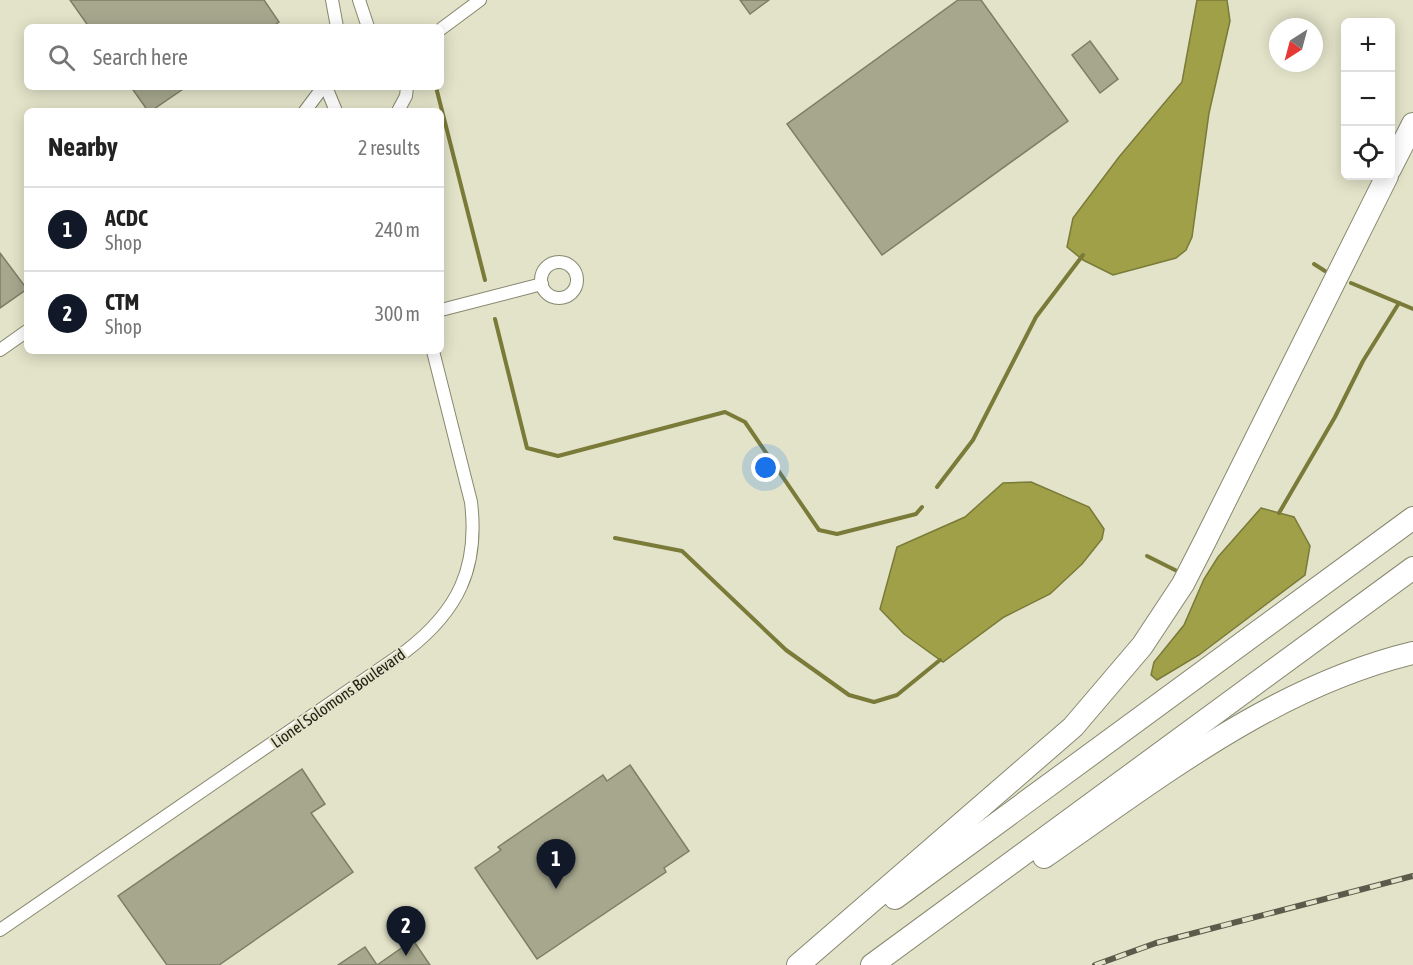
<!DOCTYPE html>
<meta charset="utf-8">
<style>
body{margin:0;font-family:"Asap Condensed",sans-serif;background:#f6f6f6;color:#222}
.controls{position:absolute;right:18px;top:18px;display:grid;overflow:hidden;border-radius:9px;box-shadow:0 3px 15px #0003}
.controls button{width:54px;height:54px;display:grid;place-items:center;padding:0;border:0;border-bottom:2px solid #e0e0e0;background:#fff;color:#222;font:30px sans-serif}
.compass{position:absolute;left:1269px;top:18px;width:54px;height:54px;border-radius:50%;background:#fff;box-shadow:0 3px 15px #0003;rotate:216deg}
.you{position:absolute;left:766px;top:468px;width:21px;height:21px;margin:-15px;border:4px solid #fff;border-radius:50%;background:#1a73e8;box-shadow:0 0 0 9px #1a73e833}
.badge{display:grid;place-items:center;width:39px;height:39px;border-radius:50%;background:#111827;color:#fff;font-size:20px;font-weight:700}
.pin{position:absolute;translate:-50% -50px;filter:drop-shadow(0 2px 3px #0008)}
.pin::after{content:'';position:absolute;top:32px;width:21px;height:18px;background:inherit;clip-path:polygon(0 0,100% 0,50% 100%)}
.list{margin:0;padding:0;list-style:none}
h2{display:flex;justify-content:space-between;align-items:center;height:78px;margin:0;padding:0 24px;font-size:26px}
h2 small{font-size:20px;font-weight:400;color:#767676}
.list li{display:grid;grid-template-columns:39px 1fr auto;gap:18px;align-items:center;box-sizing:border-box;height:84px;padding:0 24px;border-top:2px solid #e0e0e0}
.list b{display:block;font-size:22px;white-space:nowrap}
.list p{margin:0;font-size:20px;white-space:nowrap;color:#767676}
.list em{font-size:20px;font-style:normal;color:#767676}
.icon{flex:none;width:33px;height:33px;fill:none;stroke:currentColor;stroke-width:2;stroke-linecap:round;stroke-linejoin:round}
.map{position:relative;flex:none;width:1413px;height:965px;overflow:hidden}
.search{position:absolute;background:#fff;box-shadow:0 3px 15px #0003;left:24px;top:24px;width:420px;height:66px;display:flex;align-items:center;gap:15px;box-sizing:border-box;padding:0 21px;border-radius:9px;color:#767676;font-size:22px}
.panel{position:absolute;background:#fff;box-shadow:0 3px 15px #0003;left:24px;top:108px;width:420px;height:246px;border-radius:9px}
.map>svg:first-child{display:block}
.water{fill:#a0a048;stroke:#7a7a39;stroke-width:1.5}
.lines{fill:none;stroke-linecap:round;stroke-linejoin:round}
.stream{stroke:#7a7a39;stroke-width:4}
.building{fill:#a6a78d;stroke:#7e7e66;stroke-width:1.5}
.minor-casing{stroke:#87886f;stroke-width:14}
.motorway-casing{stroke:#87886f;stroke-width:24}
.minor{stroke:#fff;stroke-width:12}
.motorway{stroke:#fff;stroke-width:22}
.rail-casing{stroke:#5b5b4c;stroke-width:6}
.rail{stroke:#e2e3c8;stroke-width:4;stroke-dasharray:11;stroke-linecap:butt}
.labels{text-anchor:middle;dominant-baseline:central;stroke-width:4.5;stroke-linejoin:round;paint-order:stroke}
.street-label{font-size:16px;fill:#202016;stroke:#e2e3c8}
</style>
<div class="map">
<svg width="1413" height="965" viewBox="0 0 1413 965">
<rect width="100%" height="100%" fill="#e2e3c8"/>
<g class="water">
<path d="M1197 0H1227L1230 21 1209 113 1192 237 1186 250 1176 258 1113 275 1083 260 1067 247 1073 218 1119 157 1182 82Z"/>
<path d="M1031 482 1089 507 1104 529 1102 539 1082 564 1050 594 1004 617 943 662 904 634 880 609 897 547 965 517 1003 483Z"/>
<path d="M1261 508 1294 517 1310 546 1305 575 1199 655 1157 680 1151 675 1154 662 1184 625 1204 579 1218 557Z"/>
</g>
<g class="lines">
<g class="stream">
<path d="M436 87 485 280"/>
<path d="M1314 264 1325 271"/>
<path d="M1351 283 1413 309"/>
<path d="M495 319 527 448 558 456 725 412 745 422 819 530 837 534 916 514 922 507"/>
<path d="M937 487 973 440 1036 317 1083 255"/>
<path d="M1279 513 1335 417 1363 361 1399 303"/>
<path d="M615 538 682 551 786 650 849 695 874 702 897 695 940 660"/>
<path d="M1147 556 1175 570"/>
</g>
</g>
<g class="building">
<path d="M70 0H264L279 22 272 27H89Z"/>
<path d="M740 0H769L750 14Z"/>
<path d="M958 0H981L1068 121 882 255 787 124Z"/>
<path d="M1090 41 1118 79 1100 93 1072 55Z"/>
<path d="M131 87H186L151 111H148Z"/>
<path d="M0 253 27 289 0 308Z"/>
<path d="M630 765 689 851 664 868 666 872 537 959 475 868 501 850 498 847 603 775 607 781Z"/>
<path d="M302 769 325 804 311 813 353 872 219 965H167L118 896Z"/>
<path d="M413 940 430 965H338L365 947 377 965Z"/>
</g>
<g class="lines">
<g class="minor-casing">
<g id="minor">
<path d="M332 0 337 27"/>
<path d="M359 0 368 27"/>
<path d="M441 29 480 0"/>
<path d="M326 87 336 111"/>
<path d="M305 111 323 87"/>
<path d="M398 111 406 96 407 87"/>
<circle cx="559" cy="280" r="18"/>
<path d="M441 310 542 284"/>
<path d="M0 350 27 331"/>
<path d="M0 930 406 651C458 611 479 568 471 502L433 351"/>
</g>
</g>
<g class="motorway-casing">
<g id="motorway">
<path d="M1390 169 1413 124"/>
<path d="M1044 857C1160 777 1273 687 1413 653"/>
<path d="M895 898 1413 518"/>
<path d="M798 965 1073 727 1142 646 1183 584 1205 541 1387 176"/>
<path d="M872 965 1413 568"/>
</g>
</g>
<use href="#minor" class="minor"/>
<use href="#motorway" class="motorway"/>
<g class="rail-casing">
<path id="rail" d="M1095 965 1156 943 1413 876"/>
</g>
<use href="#rail" class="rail"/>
</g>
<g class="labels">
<g class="street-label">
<text transform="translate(338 698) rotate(-35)">Lionel Solomons Boulevard</text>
</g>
</g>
</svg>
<div class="controls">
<button>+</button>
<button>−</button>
<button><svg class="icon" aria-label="locate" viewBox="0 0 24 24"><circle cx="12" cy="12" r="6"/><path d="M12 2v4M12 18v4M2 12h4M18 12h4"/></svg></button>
</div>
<svg class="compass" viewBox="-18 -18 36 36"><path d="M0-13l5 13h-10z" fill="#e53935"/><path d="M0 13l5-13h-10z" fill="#767676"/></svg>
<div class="you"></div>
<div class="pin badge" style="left:556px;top:889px">1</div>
<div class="pin badge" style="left:406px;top:956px">2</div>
<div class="search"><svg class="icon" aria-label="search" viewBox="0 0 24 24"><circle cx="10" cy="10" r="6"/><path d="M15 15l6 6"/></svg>Search here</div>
<section class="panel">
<h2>Nearby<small>2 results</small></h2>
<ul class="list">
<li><span class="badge">1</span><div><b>ACDC</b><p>Shop</p></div><em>240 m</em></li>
<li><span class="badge">2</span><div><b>CTM</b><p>Shop</p></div><em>300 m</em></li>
</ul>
</section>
</div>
